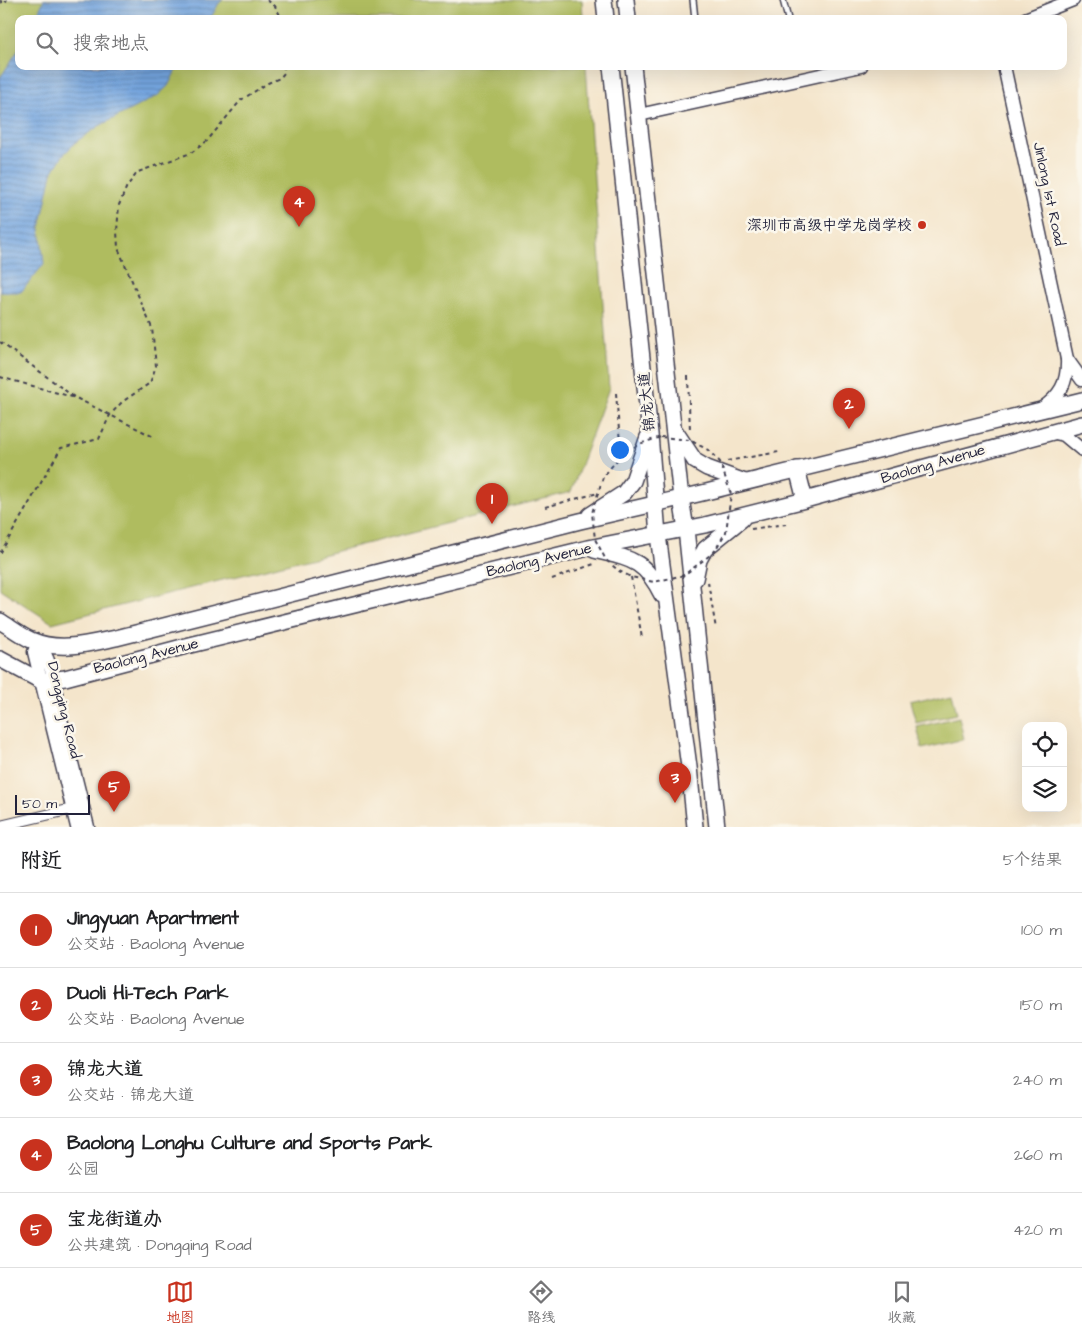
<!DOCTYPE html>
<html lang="zh">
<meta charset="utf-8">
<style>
body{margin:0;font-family:"Architects Daughter","LXGW WenKai TC",sans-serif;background:#f6f6f6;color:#202124}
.controls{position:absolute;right:15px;bottom:15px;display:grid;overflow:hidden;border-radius:10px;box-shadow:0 5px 20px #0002}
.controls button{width:45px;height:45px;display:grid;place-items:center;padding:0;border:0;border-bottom:1px solid #e0e0e0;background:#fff;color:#202124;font:25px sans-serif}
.scale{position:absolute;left:15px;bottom:12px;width:75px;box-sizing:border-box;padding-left:5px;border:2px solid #22223b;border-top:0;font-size:14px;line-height:18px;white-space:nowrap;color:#22223b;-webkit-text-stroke:4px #fbf7ec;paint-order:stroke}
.you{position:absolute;left:619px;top:449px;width:18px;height:18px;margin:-12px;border:4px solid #fff;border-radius:50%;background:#1a73e8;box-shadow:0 0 0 8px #1a73e833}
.badge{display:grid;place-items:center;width:32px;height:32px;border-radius:50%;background:#c8321e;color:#fff;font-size:16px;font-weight:700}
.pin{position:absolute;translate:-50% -41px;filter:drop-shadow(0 1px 2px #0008)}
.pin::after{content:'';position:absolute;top:26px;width:18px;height:15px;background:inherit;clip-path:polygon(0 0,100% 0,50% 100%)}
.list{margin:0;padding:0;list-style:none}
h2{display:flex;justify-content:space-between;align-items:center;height:65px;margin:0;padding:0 20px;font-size:21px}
h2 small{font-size:16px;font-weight:400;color:#757577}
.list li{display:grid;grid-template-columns:32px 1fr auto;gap:15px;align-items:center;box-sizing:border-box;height:75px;padding:0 20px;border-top:1px solid #e0e0e0}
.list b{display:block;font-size:19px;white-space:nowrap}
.list p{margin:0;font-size:16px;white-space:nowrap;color:#757577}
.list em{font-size:16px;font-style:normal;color:#757577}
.icon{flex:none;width:28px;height:28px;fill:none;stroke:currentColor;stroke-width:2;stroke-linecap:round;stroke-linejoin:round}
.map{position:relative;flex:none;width:1082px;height:827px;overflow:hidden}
.search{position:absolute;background:#fff;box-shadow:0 5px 20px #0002;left:15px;right:15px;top:15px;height:55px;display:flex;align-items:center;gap:12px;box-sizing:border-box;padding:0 18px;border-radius:10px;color:#757577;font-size:19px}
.sheet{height:440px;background:#fff}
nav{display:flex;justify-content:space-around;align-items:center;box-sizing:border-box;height:70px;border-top:1px solid #e0e0e0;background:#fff;font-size:14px;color:#757577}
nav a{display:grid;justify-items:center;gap:2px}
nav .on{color:#c8321e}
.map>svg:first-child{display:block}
.park{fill:#afbc5e;stroke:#686f4c}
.water{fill:url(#water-rules);stroke:#4b648d}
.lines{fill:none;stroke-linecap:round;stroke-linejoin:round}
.service-casing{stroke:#423f51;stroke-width:8}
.minor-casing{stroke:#423f51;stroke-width:12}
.tertiary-casing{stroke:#423f51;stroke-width:15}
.secondary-casing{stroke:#423f51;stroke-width:18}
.path{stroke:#423f51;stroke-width:2;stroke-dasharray:4 4;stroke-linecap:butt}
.service{stroke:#fff;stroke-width:5}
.minor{stroke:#fff;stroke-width:10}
.tertiary{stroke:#fff;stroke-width:12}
.secondary{stroke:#fff;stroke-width:15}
.path-bridge{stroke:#423f51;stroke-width:2;stroke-dasharray:4 4;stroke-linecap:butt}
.poi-dot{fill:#c8321e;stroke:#fbf7ec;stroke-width:2}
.labels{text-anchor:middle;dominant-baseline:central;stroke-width:5;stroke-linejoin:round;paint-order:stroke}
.street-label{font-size:15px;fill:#22223b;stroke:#fbf7ec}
.poi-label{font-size:15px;fill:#22223b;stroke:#fbf7ec;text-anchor:end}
</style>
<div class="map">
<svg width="1082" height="827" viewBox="0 0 1082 827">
<defs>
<pattern id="water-rules" width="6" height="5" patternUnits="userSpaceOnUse" patternTransform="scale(1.25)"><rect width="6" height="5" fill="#74a5df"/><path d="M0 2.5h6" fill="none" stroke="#5f86b6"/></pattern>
</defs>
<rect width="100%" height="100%" fill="#fbf7ec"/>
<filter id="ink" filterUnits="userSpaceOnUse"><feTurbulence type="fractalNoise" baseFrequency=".02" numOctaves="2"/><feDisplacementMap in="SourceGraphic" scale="10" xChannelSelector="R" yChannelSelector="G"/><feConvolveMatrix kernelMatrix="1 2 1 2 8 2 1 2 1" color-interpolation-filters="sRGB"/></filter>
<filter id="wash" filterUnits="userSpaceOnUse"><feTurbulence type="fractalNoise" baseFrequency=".0096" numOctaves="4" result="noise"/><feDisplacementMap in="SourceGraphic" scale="20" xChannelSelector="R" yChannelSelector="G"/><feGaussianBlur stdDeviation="1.12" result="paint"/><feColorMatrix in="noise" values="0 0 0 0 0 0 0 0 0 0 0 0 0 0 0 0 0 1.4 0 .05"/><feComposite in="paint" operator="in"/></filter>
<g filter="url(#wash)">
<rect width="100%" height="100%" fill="#f4e5cb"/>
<g class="park">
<path d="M0 0H582L583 19H19V66H586L609 388 571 492 52 623 0 589Z"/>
<path d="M952 691 957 714 916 723 910 701Z"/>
<path d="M959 717 964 739 922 749 917 727Z"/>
</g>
<g class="water">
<path d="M44 0H223L219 3 210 19H35Z"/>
<path d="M19 49V66H178L168 86 157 96 99 126 77 141 63 155 52 173 40 228 44 264 21 292H0V78Z"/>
</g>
</g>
<g filter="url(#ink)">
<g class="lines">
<g class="service-casing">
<g id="service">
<path d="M693 0 695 19"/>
<path d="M783 0 788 19"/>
</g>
</g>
<g class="minor-casing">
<path id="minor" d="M0 826 72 809"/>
</g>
<g class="tertiary-casing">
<g id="tertiary">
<path d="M1025 19 1073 0"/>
<path d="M1004 66 1067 359C1068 383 1060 396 1041 409"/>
<path d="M639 115 861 66"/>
<path d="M1067 359 1082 380"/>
<path d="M1051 432 1064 435 1082 450"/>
<path d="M77 827 34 652 38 642C54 663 55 693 61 719 70 755 79 791 88 827"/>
</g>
</g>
<g class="secondary-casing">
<g id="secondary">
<path d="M604 0 606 19"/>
<path d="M626 0 628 19"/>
<path d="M611 66 650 434 658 535 689 767 695 827"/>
<path d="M633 66 681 498 686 529 717 827"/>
<path d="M675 431 695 461 707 468 745 482"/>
<path d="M797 469 805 500"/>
<path d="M590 515 624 493 633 481 648 437"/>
<path d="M594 550C631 559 644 559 662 595"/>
<path d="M695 579 699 560 705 549 742 519"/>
<path d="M0 621C10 627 20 635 31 640 59 652 87 644 116 638L580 521 698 494 1082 400"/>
<path d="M0 659 41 681 65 678 190 645 588 548 705 525 805 500 1082 424"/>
</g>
</g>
<g class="path">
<path d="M0 0 3 4 7 0"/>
<path d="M267 0 275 6 282 19"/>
<path d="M0 342 74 397"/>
<path d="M688 376 690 431"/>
<path d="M0 377 76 398 154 437"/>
<path d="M616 393 621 455"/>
<path d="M727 461 779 452"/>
<path d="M545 507 598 493"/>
<path d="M751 529 786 524"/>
<path d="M0 551 1 552 61 448 99 439 110 415 122 402 150 383 156 366 152 328 118 248 117 231 119 205 127 186 138 172 191 153 207 141 241 100 268 83 280 78 284 73V66"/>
<path d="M631 577 642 638"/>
<path d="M552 579 594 564"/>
<path d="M708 582 716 629"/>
</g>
<use href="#service" class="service"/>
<use href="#minor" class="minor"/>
<use href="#tertiary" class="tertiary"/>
<use href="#secondary" class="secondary"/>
<path class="path-bridge" d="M661 437 690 440 708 450 720 462 731 494 726 532 714 552 684 575 654 582 631 577 619 571 606 560 595 539 592 513 603 477 621 455 639 444Z"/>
</g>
</g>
<circle class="poi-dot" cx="922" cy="225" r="5"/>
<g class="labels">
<g class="street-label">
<text transform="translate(1049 194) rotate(78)">Jinlong 1st Road</text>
<text transform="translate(647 402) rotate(-96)">锦龙大道</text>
<text transform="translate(933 464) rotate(-16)">Baolong Avenue</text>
<text transform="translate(539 560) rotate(-13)">Baolong Avenue</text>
<text transform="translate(146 656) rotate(-14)">Baolong Avenue</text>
<text transform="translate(64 710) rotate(76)">Dongqing Road</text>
</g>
<g class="poi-label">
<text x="912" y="225">深圳市高级中学龙岗学校</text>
</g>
</g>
</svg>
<div class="controls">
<button><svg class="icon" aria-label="locate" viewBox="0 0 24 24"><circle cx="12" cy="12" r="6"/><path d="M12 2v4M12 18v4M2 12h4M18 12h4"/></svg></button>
<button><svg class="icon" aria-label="layers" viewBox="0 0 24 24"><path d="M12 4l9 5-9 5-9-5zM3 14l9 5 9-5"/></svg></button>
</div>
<div class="scale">50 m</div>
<div class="you"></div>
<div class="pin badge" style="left:492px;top:524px">1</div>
<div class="pin badge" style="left:849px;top:429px">2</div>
<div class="pin badge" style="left:675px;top:803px">3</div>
<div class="pin badge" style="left:299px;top:227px">4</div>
<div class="pin badge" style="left:114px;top:812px">5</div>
<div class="search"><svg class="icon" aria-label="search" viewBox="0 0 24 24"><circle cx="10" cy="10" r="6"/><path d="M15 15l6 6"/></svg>搜索地点</div>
</div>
<section class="sheet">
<h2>附近<small>5个结果</small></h2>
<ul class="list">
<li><span class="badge">1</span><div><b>Jingyuan Apartment</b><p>公交站 · Baolong Avenue</p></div><em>100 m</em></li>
<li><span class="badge">2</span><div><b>Duoli Hi-Tech Park</b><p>公交站 · Baolong Avenue</p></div><em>150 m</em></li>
<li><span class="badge">3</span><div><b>锦龙大道</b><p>公交站 · 锦龙大道</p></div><em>240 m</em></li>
<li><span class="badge">4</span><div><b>Baolong Longhu Culture and Sports Park</b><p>公园</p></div><em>260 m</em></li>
<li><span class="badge">5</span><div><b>宝龙街道办</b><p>公共建筑 · Dongqing Road</p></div><em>420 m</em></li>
</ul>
</section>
<nav>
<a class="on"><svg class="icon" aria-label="map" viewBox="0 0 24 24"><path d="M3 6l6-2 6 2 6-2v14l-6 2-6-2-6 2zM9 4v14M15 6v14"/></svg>地图</a>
<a><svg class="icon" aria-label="directions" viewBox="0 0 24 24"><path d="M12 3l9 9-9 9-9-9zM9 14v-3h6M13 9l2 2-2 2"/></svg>路线</a>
<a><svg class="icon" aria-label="saved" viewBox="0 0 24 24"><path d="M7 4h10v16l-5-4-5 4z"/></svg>收藏</a>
</nav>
